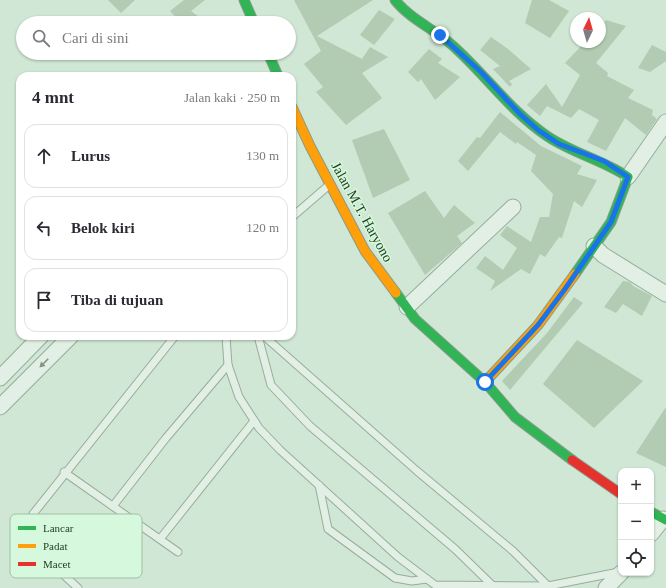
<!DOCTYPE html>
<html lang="id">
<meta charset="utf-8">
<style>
body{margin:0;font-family:"Times New Roman",serif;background:#f7f7f7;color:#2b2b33}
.controls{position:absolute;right:12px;bottom:12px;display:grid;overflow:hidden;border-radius:8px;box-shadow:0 1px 3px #0004}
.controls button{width:36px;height:36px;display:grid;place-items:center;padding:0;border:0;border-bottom:1px solid #e1e1e2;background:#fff;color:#2b2b33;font:20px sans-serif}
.compass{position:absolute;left:570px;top:12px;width:36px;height:36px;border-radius:50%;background:#fff;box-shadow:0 1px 3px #0004;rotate:5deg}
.stop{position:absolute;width:12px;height:12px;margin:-9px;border:3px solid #1a73e8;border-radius:50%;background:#fff}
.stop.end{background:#1a73e8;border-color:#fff;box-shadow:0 1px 4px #0008}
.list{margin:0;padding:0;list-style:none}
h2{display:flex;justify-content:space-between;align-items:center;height:52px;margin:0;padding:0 16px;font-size:17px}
h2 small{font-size:13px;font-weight:400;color:#7c7c81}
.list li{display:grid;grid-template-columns:26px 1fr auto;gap:12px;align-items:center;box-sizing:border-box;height:64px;margin:0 8px 8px;padding:0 8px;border:1px solid #e1e1e2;border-radius:12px}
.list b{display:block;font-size:15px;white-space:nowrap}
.list em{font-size:13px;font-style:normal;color:#7c7c81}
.icon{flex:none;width:22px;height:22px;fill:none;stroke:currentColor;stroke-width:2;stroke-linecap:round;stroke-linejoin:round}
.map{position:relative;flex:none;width:666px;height:588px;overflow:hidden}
.search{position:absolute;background:#fff;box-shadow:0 1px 3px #0004;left:16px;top:16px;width:280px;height:44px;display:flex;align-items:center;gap:10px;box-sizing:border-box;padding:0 14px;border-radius:22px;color:#7c7c81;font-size:15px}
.panel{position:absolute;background:#fff;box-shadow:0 1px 3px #0004;left:16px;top:72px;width:280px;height:268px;border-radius:12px}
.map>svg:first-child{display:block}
.building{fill:#b1ccb2}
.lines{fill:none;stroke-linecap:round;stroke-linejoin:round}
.lane-casing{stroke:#98ad9a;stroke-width:9}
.street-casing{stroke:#98ad9a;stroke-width:17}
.fast-casing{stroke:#889c8a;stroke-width:11}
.slow-casing{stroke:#889c8a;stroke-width:11}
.jam-casing{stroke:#889c8a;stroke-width:11}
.lane{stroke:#e2efe4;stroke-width:7}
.street{stroke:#e2efe4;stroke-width:15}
.fast{stroke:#30b455;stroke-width:9}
.slow{stroke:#ff9f0a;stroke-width:9}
.jam{stroke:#e5322d;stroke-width:9}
.oneway{fill:#809681}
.route{stroke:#1a73e8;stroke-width:5}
.labels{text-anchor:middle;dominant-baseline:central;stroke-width:3;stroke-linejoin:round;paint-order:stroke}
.street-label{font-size:14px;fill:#1f3d1e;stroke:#d6f8dd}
.key{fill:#d6f8dd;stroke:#9fc0a4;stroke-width:1}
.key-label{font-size:11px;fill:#1f3d1e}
</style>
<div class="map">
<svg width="666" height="588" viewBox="0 0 666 588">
<rect width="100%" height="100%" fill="#cfe7d4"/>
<g class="building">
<path d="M108 0H135L121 13Z"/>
<path d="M184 0H205L191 11 207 23H181L170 11Z"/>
<path d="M294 0H373L317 36 362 59 370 47 388 57 362 73 382 98 346 125 316 92 323 87 304 64 321 51Z"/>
<path d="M532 0H549L569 11 550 38 525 23Z"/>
<path d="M379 10 395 19 374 45 360 35Z"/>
<path d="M606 20 626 26 596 63 608 73 607 76 634 90 628 98 653 110 652 115 657 119 646 135 625 118 606 151 587 142 599 120 579 109 571 118 547 106 540 116 527 105 546 84 562 107 580 75 565 63 585 42H600V28Z"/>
<path d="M491 37 508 49 531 69 509 81 512 84 510 87 493 69 500 66 480 50Z"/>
<path d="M652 45 666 52V61L650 72 638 68Z"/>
<path d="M429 49 442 59 438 63 460 77 435 100 421 79 418 82 408 72Z"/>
<path d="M500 112 541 146 582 166 577 174 597 180 582 207 574 201 562 238 559 237 545 257 540 254 530 274 521 269 490 291 495 281 476 268 485 256 503 270 517 248 500 235 507 226 531 242 540 217H549L553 194 531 171 536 155 517 142 516 144 500 132 468 171 458 161 477 137 480 138Z"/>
<path d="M384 129 410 180 373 198 352 140Z"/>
<path d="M425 191 444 218 454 205 475 223 457 236 462 243 425 275 388 213Z"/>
<path d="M623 281 630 282 633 286 652 296 642 316 623 304 616 313 604 307Z"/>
<path d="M574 297 583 303 510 390 502 381 547 333Z"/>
<path d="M577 340 643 381 594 428 543 384Z"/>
<path d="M666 407V467L636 453Z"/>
</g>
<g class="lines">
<g class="lane-casing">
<g id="lane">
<path d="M292 217 328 186"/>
<path d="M226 336 228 365 239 397 259 428 280 450 398 557 435 585 548 586 619 572"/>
<path d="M258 336 271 385 310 426 455 549 492 585"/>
<path d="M264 336 417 471 513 551 548 586"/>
<path d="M64 472 178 552"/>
<path d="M319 485 328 529 395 578 412 581 427 579"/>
<path d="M113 506 166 438 228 365"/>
<path d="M160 539 254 421"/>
<path d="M78 588C57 568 25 546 33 514L175 336"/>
</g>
</g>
<g class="street-casing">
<g id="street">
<path d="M628 177 666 122"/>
<path d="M594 246 603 255 666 294"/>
<path d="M407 307 513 207"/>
<path d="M0 378 41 336"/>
<path d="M0 407 71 336"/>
<path d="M651 534 663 519"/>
<path d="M606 588 621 573"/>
</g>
</g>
<g class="fast-casing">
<g id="fast">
<path d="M244 0 254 23"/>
<path d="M395 0C410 19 434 29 452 45 485 74 510 111 547 136 572 153 603 160 628 177L611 222 575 274"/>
<path d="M268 53 278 76"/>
<path d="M396 293 415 319 485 382 515 417 572 460"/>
<path d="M651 512 666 520"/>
</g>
</g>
<g class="slow-casing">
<g id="slow">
<path d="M292 107 310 146 365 251 396 293"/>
<path d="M485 382 538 325 575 274"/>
</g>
</g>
<g class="jam-casing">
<path id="jam" d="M572 460 621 494"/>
</g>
<use href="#lane" class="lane"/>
<use href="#street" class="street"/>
<use href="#fast" class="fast"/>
<use href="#slow" class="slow"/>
<use href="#jam" class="jam"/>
</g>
<defs><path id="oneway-solid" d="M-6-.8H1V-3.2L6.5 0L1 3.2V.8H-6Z"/></defs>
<use class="oneway" href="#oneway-solid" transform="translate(44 363) rotate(135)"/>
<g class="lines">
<path class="route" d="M440 35 481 72 520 114 538 130 559 144 604 161 628 177 611 222 565 289 538 325 485 382"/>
</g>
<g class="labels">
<g class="street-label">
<text transform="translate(362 212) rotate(61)">Jalan M.T. Haryono</text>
</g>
</g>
<rect x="10" y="514" width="132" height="64" rx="6" class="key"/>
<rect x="18" y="526" width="18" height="4" fill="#30b455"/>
<rect x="18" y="544" width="18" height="4" fill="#ff9f0a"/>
<rect x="18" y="562" width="18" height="4" fill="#e5322d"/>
<g class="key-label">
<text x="43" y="532">Lancar</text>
<text x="43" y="550">Padat</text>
<text x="43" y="568">Macet</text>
</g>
</svg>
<div class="controls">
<button>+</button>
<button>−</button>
<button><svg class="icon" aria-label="locate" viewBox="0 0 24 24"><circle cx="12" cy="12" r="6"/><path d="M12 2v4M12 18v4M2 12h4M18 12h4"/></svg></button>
</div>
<svg class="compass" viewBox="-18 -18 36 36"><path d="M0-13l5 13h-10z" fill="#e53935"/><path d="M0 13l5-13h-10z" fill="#7c7c81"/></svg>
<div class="stop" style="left:485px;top:382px"></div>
<div class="stop end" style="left:440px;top:35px"></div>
<div class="search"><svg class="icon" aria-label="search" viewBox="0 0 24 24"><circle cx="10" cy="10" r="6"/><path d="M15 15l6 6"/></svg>Cari di sini</div>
<section class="panel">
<h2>4 mnt<small>Jalan kaki · 250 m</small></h2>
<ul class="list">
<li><svg class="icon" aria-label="ahead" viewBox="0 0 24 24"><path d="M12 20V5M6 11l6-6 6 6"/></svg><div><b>Lurus</b></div><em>130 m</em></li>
<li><svg class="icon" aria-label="left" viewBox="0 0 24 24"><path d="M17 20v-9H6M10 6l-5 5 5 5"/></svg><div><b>Belok kiri</b></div><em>120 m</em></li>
<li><svg class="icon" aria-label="arrive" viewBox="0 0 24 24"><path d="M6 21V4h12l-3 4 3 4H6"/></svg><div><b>Tiba di tujuan</b></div></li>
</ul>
</section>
</div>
